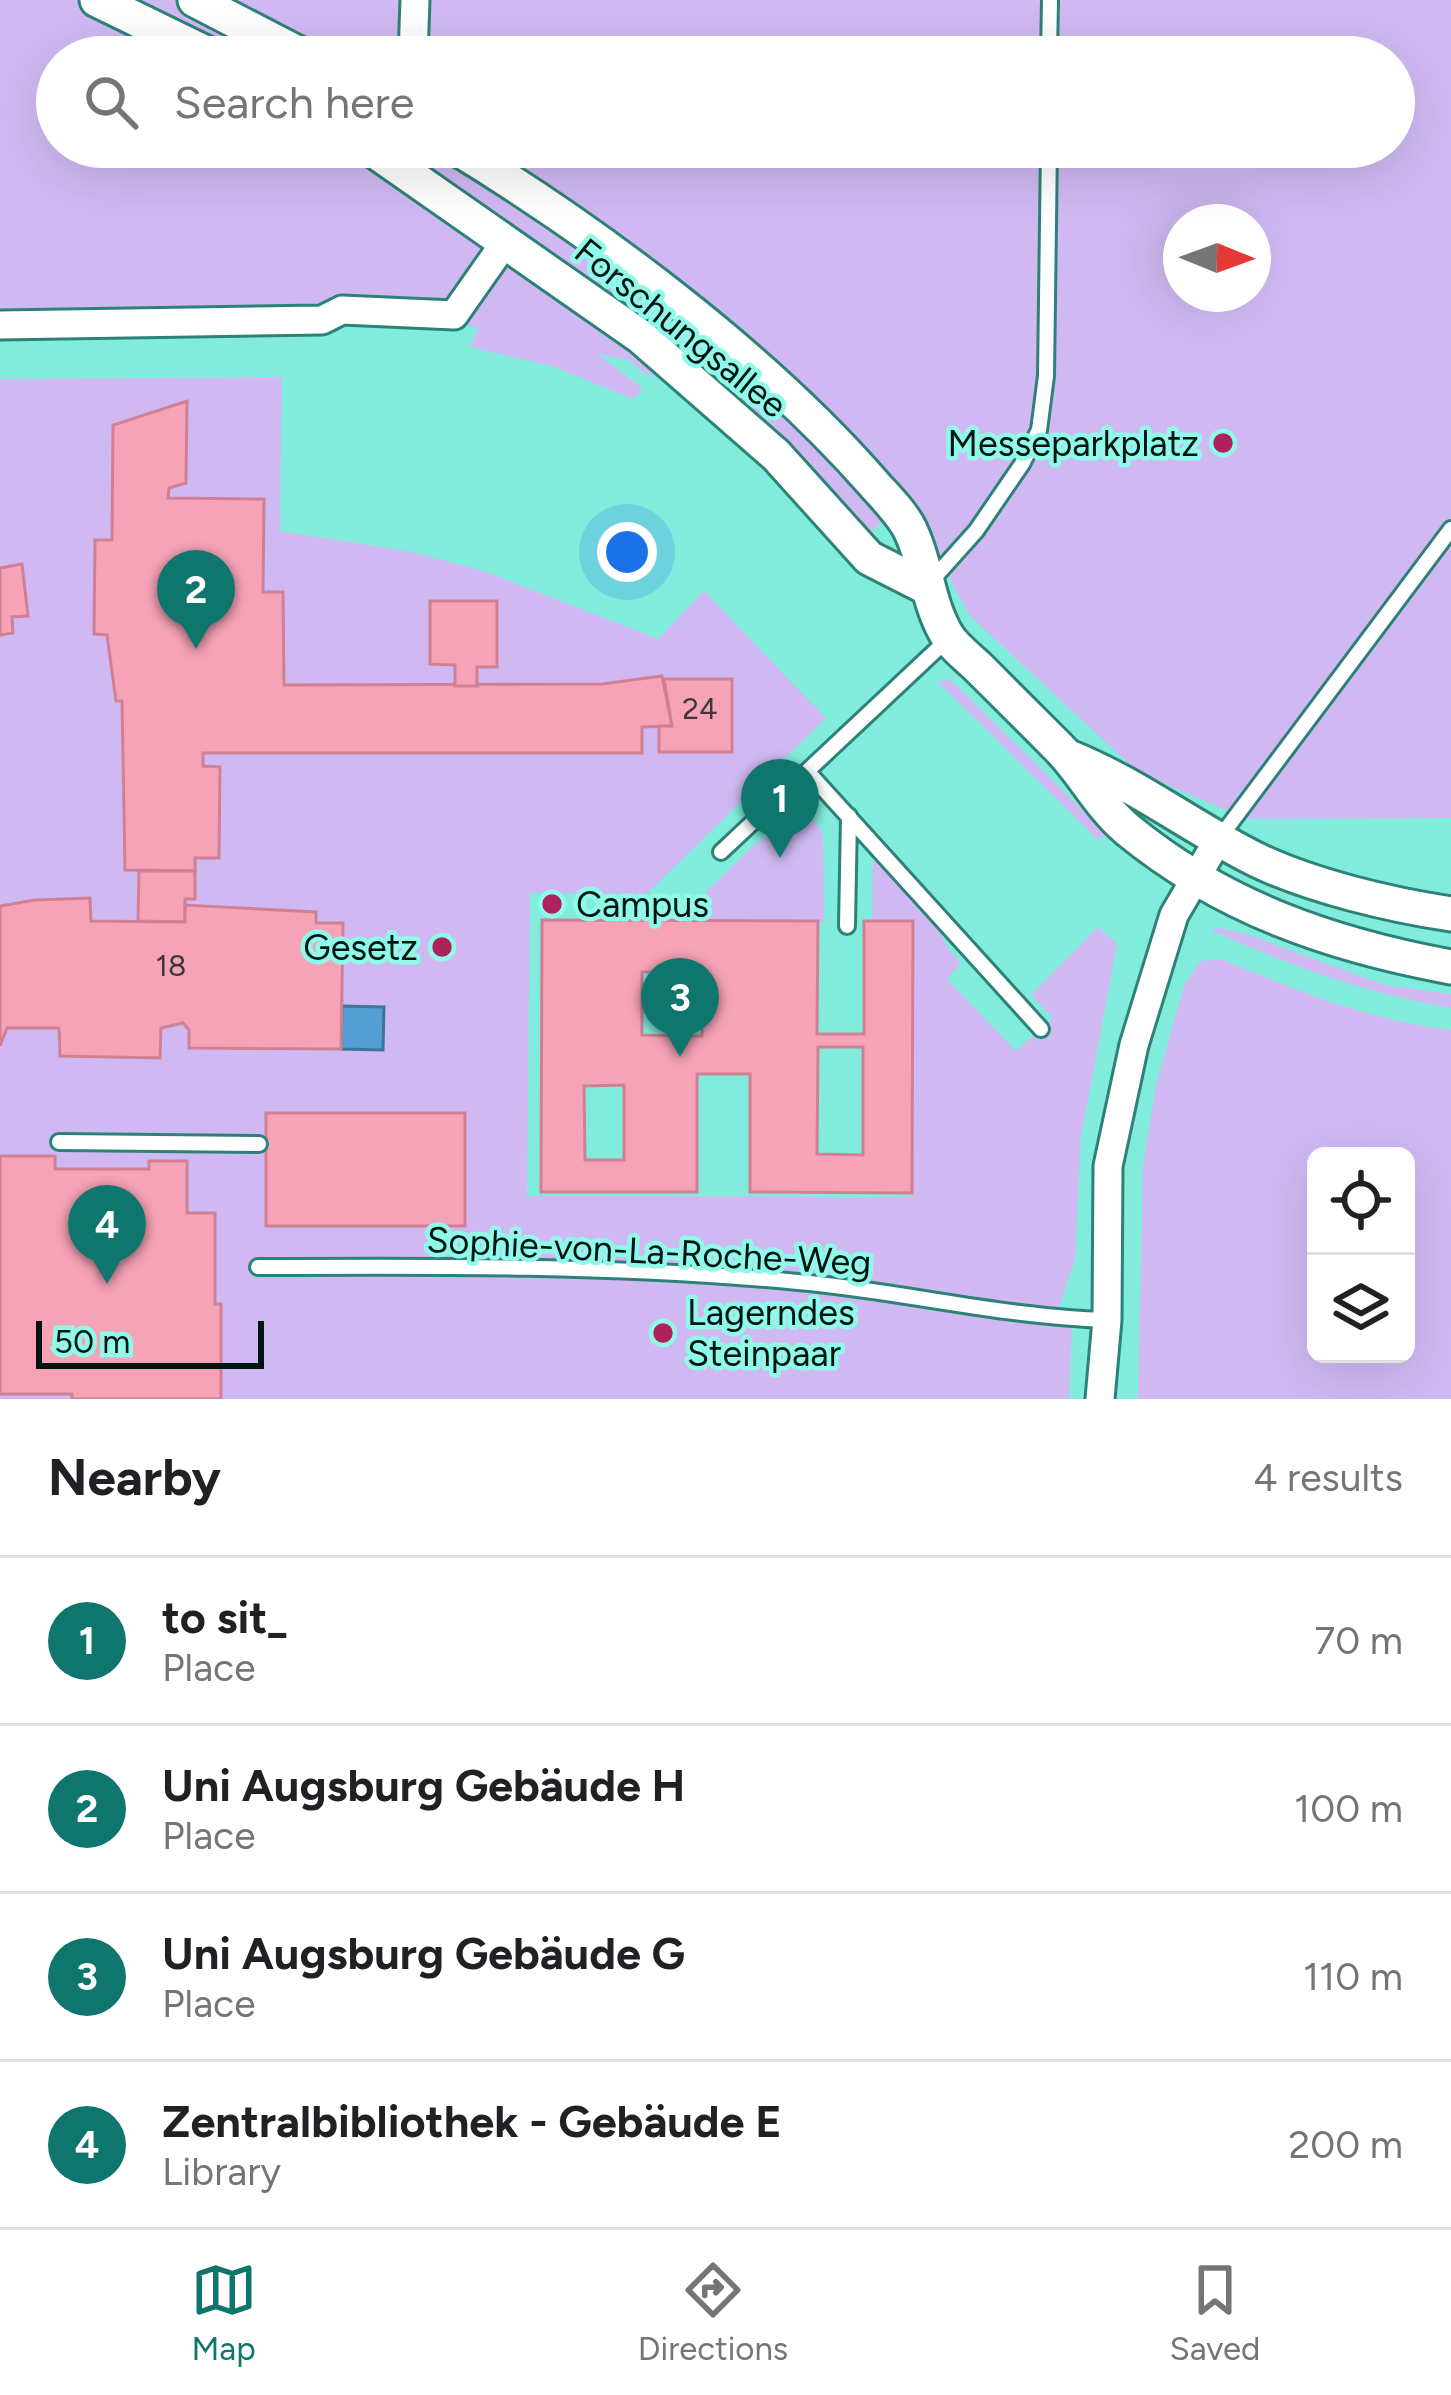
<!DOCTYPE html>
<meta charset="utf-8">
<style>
body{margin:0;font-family:Figtree,sans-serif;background:#f6f6f6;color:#202124}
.controls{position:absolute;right:36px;bottom:36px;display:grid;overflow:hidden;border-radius:18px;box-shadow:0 12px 48px #0002}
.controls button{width:108px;height:108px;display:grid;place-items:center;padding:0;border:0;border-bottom:3px solid #e0e0e0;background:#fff;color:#202124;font:60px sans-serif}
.compass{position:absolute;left:1163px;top:204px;width:108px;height:108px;border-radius:50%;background:#fff;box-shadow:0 12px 48px #0002;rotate:91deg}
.scale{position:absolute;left:36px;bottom:30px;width:228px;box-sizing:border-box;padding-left:12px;border:6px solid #001512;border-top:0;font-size:33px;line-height:42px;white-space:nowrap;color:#001512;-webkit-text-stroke:9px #8ffae9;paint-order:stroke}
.you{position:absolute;left:627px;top:552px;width:42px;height:42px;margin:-30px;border:9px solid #fff;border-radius:50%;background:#1a73e8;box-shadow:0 0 0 18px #1a73e833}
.badge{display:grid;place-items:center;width:78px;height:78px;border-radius:50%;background:#0f766e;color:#fff;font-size:39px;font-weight:700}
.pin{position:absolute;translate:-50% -99px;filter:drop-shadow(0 3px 6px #0008)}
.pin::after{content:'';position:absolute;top:63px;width:42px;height:36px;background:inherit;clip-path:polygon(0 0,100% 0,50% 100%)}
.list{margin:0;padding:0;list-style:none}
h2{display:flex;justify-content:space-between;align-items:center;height:156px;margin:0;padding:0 48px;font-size:51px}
h2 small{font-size:39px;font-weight:400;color:#757577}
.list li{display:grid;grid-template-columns:78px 1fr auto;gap:36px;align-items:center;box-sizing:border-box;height:168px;padding:0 48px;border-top:3px solid #e0e0e0}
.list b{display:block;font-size:45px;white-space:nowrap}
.list p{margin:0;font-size:39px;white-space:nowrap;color:#757577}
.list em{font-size:39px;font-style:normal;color:#757577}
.icon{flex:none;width:66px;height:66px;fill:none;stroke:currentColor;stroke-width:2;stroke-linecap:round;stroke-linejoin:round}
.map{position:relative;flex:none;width:1451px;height:1399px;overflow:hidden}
.search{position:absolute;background:#fff;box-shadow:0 12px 48px #0002;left:36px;right:36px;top:36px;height:132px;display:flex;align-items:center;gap:30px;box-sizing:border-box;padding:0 42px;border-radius:66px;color:#757577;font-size:45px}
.sheet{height:828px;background:#fff}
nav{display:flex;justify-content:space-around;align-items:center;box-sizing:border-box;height:168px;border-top:3px solid #e0e0e0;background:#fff;font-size:33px;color:#757577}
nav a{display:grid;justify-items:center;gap:6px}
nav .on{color:#0f766e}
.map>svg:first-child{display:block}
.green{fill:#d0b9f3;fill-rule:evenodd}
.water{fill:#549ed4;stroke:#3b759a;stroke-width:3}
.building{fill:#f6a2b7;stroke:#d08095;stroke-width:3;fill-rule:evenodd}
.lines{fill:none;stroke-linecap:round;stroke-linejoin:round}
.service-casing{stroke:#2d8277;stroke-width:20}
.minor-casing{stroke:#2d8277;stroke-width:33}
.tertiary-casing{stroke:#2d8277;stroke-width:39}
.service{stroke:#fff;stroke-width:14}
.minor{stroke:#fff;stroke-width:27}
.tertiary{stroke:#fff;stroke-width:33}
.poi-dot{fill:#af215a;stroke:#8ffae9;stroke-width:4.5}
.labels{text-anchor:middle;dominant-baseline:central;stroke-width:9;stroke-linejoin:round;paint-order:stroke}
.number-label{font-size:30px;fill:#3e383b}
.street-label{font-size:36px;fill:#001512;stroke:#8ffae9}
.poi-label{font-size:36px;fill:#001512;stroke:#8ffae9;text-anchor:end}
</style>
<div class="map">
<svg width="1451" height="1399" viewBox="0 0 1451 1399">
<rect width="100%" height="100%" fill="#81ecdc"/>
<g class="green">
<path d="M0 0H1451V818L1246 819 1138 772 970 616 914 513 858 485 884 520 869 533 793 452 659 367 654 375 646 374 628 360 598 354 643 389 633 399 552 366 470 347 478 328 471 326 401 320 0 325ZM57 57H1394V147H57ZM1181 222H1253V294H1181Z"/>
<path d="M282 377 280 531 412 552 484 571 658 639 704 591 826 718 647 894 530 893 527 1196 910 1197 913 922 872 921 873 856 933 920 949 950 961 963 947 979 1016 1051 1053 1018 1031 995 1098 927 1117 944 1081 1137 1075 1259 1053 1325 1072 1329 1069 1399H0V379Z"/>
<path d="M951 680 1109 836 1097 839 937 681Z"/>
<path d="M797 815 815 820 823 836 824 922 706 921V892L754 845Z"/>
<path d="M1219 928 1243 933 1385 985 1451 994V1008C1361 992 1293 967 1210 930Z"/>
<path d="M1221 959C1295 990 1371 1021 1451 1030V1399H1138L1143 1165 1156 1085 1184 986 1200 961ZM1316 1156H1406V1354H1316Z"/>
</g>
<path class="water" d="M342 1006 384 1007 383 1050 341 1049Z"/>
<g class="building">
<path d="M187 401 186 483 169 488 168 498 264 499 263 592H283L284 685 602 684 662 676 672 726 642 727V753H203V766L220 767 219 858H195V871L125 870 122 701H116L107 635 94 634 95 540H112L113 425Z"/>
<path d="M22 564 28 616 12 617 13 633 0 635V568Z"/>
<path d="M430 601H497V667H477V686H455V665L430 664Z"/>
<path d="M664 679H732V752H659V726H672Z"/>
<path d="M139 871H195V899H185V922L138 921Z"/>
<path d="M90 898 91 921 185 922V905L316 912V923H343L341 1049 189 1048V1030L183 1023 161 1028 160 1058 60 1056 59 1028H7L0 1046V906L35 900Z"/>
<path d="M542 920 818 921 817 1034H864V921H913L912 1193 750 1192V1074H697V1192H541ZM642 972H702V1036L642 1035ZM818 1047H863V1155L817 1154ZM624 1085V1160H585L584 1086Z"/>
<rect x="266" y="1113" width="199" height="113"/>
<path d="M0 1156H55V1169H149V1161H187V1213H215V1304H221V1399H72V1394H0Z"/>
</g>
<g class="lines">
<g class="service-casing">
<g id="service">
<path d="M1049 57 1050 0"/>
<path d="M932 580 976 531 1022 464 1039 430 1046 376 1049 147"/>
<path d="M808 772 1041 1029"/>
<path d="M1218 840 1451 529"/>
<path d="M721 852 949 638"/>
<path d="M847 926 849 816"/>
<path d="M59 1142 259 1144"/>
<path d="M258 1267C438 1266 619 1265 798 1282 901 1291 1003 1317 1107 1320"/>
</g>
</g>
<g class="minor-casing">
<g id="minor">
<path d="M413 57 415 0"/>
<path d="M0 325 322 320 342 310 454 315 506 241"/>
<path d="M1100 1399 1107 1320 1108 1166 1134 1045 1174 915 1218 840"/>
</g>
</g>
<g class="tertiary-casing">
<g id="tertiary">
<path d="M97 0 214 57"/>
<path d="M195 0 305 57"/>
<path d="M369 147 641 337 776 455 869 558 926 587"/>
<path d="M455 147C598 234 763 357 873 483 886 498 905 516 912 534 927 567 928 605 948 637 956 649 970 659 980 669 1006 695 1032 721 1058 747 1084 773 1099 806 1128 830 1223 908 1332 945 1451 967"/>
<path d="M1069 757C1136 784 1191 827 1255 859 1310 886 1391 905 1451 914"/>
</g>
</g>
<use href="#service" class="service"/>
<use href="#minor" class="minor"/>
<use href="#tertiary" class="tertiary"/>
</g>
<g class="poi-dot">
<circle cx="1223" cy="443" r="12"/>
<circle cx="552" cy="904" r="12"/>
<circle cx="442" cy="947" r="12"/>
<circle cx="663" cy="1333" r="12"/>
</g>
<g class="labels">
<g class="number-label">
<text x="700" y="708">24</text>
<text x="171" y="965">18</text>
</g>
<g class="street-label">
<text transform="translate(681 328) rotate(39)">Forschungsallee</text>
<text transform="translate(649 1251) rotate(3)">Sophie-von-La-Roche-Weg</text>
</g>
<g class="poi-label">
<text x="1199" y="443">Messeparkplatz</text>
<text x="576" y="904" text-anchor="start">Campus</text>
<text x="418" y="947">Gesetz</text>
<text x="687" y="1312" text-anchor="start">Lagerndes<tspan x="687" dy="41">Steinpaar</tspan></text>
</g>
</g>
</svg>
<div class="controls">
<button><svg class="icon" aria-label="locate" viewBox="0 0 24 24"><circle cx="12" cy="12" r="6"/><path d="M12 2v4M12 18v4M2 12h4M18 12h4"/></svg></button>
<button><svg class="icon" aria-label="layers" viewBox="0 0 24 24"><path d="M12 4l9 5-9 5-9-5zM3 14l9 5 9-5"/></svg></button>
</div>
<svg class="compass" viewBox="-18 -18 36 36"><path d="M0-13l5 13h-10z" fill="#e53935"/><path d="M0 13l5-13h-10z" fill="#757577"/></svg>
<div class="scale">50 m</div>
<div class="you"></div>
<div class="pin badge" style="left:780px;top:858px">1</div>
<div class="pin badge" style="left:196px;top:649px">2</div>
<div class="pin badge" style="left:680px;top:1057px">3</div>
<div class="pin badge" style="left:107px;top:1284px">4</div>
<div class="search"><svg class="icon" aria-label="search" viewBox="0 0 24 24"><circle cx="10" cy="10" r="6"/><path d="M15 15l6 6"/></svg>Search here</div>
</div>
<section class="sheet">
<h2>Nearby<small>4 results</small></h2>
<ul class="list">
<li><span class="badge">1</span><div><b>to sit_</b><p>Place</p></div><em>70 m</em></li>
<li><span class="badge">2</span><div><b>Uni Augsburg Gebäude H</b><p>Place</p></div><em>100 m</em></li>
<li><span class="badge">3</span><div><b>Uni Augsburg Gebäude G</b><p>Place</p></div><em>110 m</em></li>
<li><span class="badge">4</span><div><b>Zentralbibliothek - Gebäude E</b><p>Library</p></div><em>200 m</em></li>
</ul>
</section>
<nav>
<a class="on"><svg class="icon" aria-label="map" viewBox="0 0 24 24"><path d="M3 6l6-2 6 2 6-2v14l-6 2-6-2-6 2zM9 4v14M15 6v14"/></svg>Map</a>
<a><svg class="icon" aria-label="directions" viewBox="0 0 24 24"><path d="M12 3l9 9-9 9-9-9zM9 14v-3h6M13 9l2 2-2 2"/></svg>Directions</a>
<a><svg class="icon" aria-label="saved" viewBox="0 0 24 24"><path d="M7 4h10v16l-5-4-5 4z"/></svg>Saved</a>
</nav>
